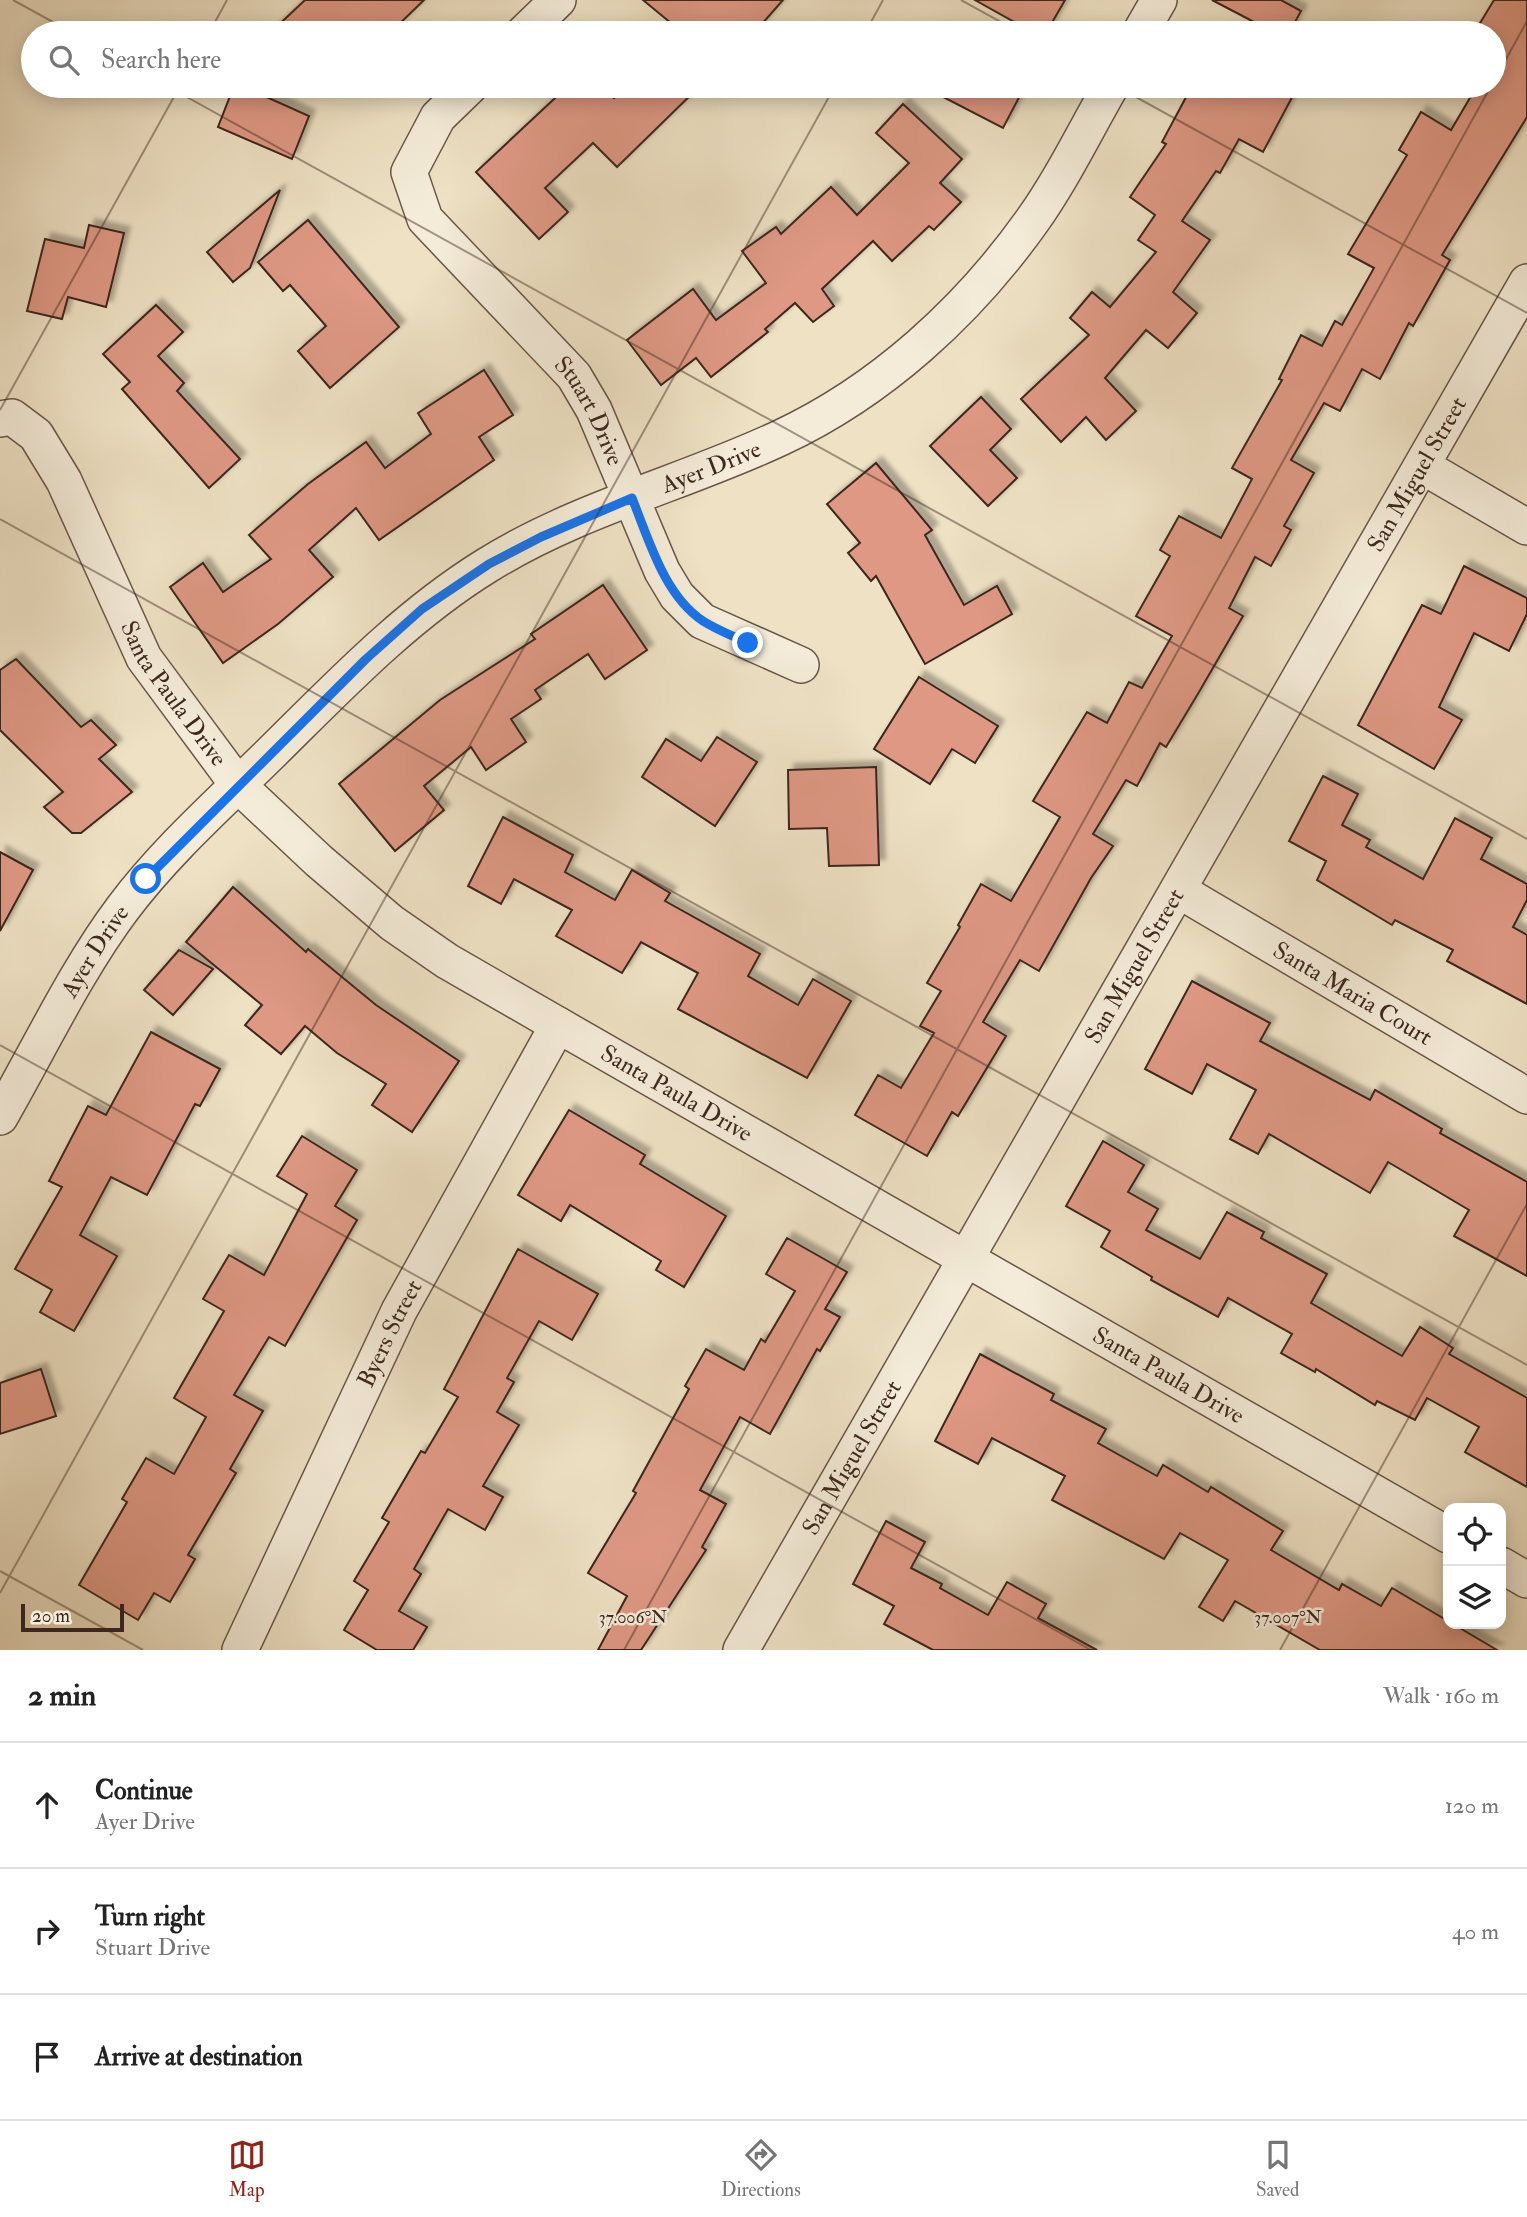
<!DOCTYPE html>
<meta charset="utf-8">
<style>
body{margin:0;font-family:"IM FELL Double Pica",serif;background:#f6f6f6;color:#222}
.controls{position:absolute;right:21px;bottom:21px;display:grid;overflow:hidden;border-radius:14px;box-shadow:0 4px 18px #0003}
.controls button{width:63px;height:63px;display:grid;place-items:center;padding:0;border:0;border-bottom:2px solid #e0e0e0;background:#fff;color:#222;font:35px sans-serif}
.scale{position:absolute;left:21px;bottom:18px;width:103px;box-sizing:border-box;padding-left:7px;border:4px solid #3d271e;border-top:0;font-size:19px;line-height:24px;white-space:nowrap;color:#3d271e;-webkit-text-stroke:5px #f4ecd9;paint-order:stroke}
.stop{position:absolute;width:21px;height:21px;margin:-16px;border:5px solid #1a73e8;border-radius:50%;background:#fff}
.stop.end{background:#1a73e8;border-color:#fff;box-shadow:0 2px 7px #0008}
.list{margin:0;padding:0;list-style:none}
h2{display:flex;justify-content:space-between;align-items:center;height:91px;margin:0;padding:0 28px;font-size:30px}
h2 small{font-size:23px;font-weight:400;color:#767676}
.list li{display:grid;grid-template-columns:46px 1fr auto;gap:21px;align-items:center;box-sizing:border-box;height:126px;padding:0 28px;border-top:2px solid #e0e0e0}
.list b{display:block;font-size:26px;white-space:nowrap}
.list p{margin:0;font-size:23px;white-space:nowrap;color:#767676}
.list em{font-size:23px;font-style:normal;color:#767676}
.icon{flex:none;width:38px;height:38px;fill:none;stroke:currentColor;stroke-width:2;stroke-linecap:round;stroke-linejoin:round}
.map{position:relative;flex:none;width:1527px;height:1650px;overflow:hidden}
.search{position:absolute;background:#fff;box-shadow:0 4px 18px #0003;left:21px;right:21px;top:21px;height:77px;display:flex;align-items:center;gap:18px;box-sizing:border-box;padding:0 24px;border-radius:38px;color:#767676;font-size:26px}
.sheet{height:469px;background:#fff}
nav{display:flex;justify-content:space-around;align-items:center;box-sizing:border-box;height:98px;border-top:2px solid #e0e0e0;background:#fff;font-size:19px;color:#767676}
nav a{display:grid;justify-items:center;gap:4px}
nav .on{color:#8f2418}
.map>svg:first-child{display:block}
.building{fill:#de9884;stroke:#3d271e;stroke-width:2;filter:url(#shadow)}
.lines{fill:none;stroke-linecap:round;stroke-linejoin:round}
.minor-casing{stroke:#695648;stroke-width:38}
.minor{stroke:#f4ecd9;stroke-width:35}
.route{stroke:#1a73e8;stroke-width:9}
.ticks{fill:none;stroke:#3d271e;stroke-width:2;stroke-opacity:0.45}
.labels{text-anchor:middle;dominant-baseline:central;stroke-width:5;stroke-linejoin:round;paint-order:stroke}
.street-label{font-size:24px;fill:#3d271e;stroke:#f4ecd9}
.ticks-label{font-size:18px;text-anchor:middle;fill:#3d271e;stroke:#f4ecd9;stroke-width:5;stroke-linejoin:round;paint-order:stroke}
</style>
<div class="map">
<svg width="1527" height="1650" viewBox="0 0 1527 1650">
<defs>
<filter id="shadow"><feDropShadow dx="6" dy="-6" stdDeviation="2" flood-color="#0004"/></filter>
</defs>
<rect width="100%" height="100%" fill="#eee1c4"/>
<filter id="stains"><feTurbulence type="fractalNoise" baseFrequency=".00286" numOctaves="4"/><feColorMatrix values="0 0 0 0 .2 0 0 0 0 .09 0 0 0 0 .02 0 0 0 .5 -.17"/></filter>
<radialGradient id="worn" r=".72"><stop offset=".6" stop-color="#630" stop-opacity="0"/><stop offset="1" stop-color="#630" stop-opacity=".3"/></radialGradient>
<g class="building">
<path d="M305 0H424L390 33H270Z"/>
<path d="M643 0H783L754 33H683Z"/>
<path d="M975 0H1065L1046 33H1034Z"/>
<path d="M1212 0H1281L1301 11 1289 33H1251L1256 23Z"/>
<path d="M1494 0H1527V117L1442 255 1450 260 1413 326 1409 323 1380 379 1362 369 1340 411 1324 403 1291 460 1314 473 1284 526 1291 530 1271 566 1255 557 1229 608 1243 616 1199 692 1166 747 1160 743 1137 786 1126 780 1093 834 1113 846 1091 878 1039 971 1020 960 983 1022 1006 1036 958 1116 952 1112 927 1156 855 1115 878 1075 901 1088 934 1033 920 1026 941 991 927 983 960 927 958 925 981 884 1011 901 1060 817 1033 801 1087 712 1107 723 1129 682 1142 688 1172 636 1136 616 1170 556 1160 550 1179 516 1221 538 1252 479 1232 468 1282 380 1279 379 1301 335 1322 346 1335 321 1342 325 1374 268 1348 254 1407 155 1399 150 1421 112 1451 130 1477 86H1494V33H1474Z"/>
<path d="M234 86H242L309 116 292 159 218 127Z"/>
<path d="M568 86H602L614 98 627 86H700L617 167 593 143 545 188 568 212 539 239 476 172Z"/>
<path d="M922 86H1025L1003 128Z"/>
<path d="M1192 86H1298L1263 152 1239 139 1220 173 1216 171 1182 221 1210 240 1173 292 1197 313 1168 348 1146 330 1105 378 1136 411 1106 440 1086 417 1061 442 1021 399 1089 335 1070 318 1092 292 1110 307 1156 252 1138 240 1155 215 1130 197 1166 144 1162 142Z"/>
<path d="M903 104 962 159 940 183 961 202 934 230 929 226 892 261 873 241 822 289 834 306 813 322 795 303 765 329 768 332 711 377 696 358 661 385 627 340 693 289 716 320 766 283 742 251 776 227 781 234 831 187 857 215 909 163 876 133Z"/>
<path d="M280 190 250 268 233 282 207 252Z"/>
<path d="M308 220 399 327 330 388 298 351 326 326 290 285 283 291 258 262Z"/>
<path d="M89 225 124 233 106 307 68 297 62 319 27 311 45 239 84 248Z"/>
<path d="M156 305 183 332 158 356 184 383 177 391 240 459 209 488 122 389 130 382 103 354Z"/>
<path d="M484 370 513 415 479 437 494 460 379 540 356 508 309 550 333 577 278 624 223 663 170 587 203 563 223 592 271 559 249 535 308 484 366 442 385 468 431 434 418 413Z"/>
<path d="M981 397 1011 429 990 450 1017 478 988 506 930 446Z"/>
<path d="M876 463 932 530 925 535 964 605 997 586 1012 614 925 664 876 576 871 581 848 553 860 543 827 504Z"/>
<path d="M1464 566 1527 598V614L1509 651 1474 633 1439 707 1462 720 1434 769 1358 725 1422 605 1441 614Z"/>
<path d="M603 585 647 650 605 679 588 654 535 690 541 699 511 719 526 742 486 770 471 747 424 786 444 810 395 851 339 784 440 700 535 639 531 634Z"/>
<path d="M16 659 81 727 91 720 116 745 99 759 132 792 81 833H72L44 807 63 792 0 730V670Z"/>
<path d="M919 677 998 726 975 763 952 749 930 784 874 749Z"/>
<path d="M717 737 757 762 715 826 642 777 666 739 701 761Z"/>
<path d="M876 767 879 865 829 866 827 828 789 829 788 770Z"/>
<path d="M1323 776 1358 794 1342 825 1370 840 1366 847 1423 879 1455 818 1492 838 1481 859 1527 884V900L1513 927 1527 935V1004L1447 961 1453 950 1395 920 1392 925 1317 880 1326 861 1289 841Z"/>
<path d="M503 817 573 855 565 872 615 900 632 870 670 893 665 901 760 954 748 976 798 1005 813 979 851 1001 807 1078 678 1009 698 973 641 942 622 973 556 936 572 910 514 879 501 904 468 886Z"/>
<path d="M0 852 33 870 0 931Z"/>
<path d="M233 887 306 952 308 949 376 1005 459 1061 412 1132 372 1105 386 1084 337 1053 305 1026 281 1054 245 1025 262 1005 186 942Z"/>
<path d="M179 950 213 969 173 1015 144 990Z"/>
<path d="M1192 981 1270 1023 1260 1041 1370 1100 1375 1090 1442 1129 1440 1133 1527 1182V1276L1454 1236 1469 1210 1388 1162 1370 1193 1269 1134 1258 1154 1230 1139 1256 1090 1207 1064 1192 1094 1145 1069Z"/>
<path d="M151 1032 220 1069 200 1106 195 1104 147 1195 111 1177 80 1235 117 1256 74 1331 40 1312 52 1290 15 1269 62 1187 49 1181 88 1106 106 1115Z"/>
<path d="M569 1110 645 1155 640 1164 726 1216 684 1287 656 1270 661 1261 570 1205 561 1221 518 1195Z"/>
<path d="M302 1136 357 1170 335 1206 357 1220 285 1346 269 1337 234 1395 263 1411 230 1469 236 1473 188 1555 195 1559 170 1602 154 1593 138 1620 79 1585 127 1502 122 1499 146 1458 174 1474 206 1417 174 1398 224 1311 203 1299 229 1255 264 1275 307 1194 277 1176Z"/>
<path d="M1103 1141 1144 1165 1128 1192 1158 1209 1146 1230 1200 1259 1227 1212 1264 1232 1261 1238 1327 1274 1311 1303 1402 1356 1420 1327 1453 1348 1449 1354 1527 1398V1487L1465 1452 1479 1427 1427 1398 1415 1420 1377 1401 1375 1405 1316 1369 1315 1372 1281 1353 1292 1334 1228 1298 1218 1317 1151 1280 1152 1277 1101 1247 1110 1231 1066 1206Z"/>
<path d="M787 1238 847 1272 825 1309 840 1317 820 1351 817 1349 770 1434 740 1417 700 1490 726 1504 702 1547 706 1550 641 1650H598L627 1596 588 1573 636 1493 633 1491 689 1389 685 1386 706 1349 744 1370 761 1339 765 1342 795 1291 766 1274Z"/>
<path d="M518 1249 598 1294 572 1340 539 1321 507 1378 514 1382 497 1412 519 1425 483 1486 503 1497 485 1530 448 1509 414 1569 421 1574 399 1611 427 1627 413 1650H377L344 1630 368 1590 354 1581 389 1522 382 1518 421 1451 425 1453 458 1397 444 1389Z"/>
<path d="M980 1354 1054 1394 1051 1400 1106 1429 1098 1443 1157 1476 1163 1465 1208 1492 1211 1487 1283 1531 1271 1550 1339 1590 1342 1584 1381 1606 1392 1588 1497 1650H1320L1235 1601 1223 1621 1199 1607 1228 1560 1180 1533 1164 1559 1052 1500 1065 1476 992 1438 978 1464 935 1441Z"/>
<path d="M41 1369 56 1416 0 1434V1383Z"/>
<path d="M886 1521 925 1542 911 1568 942 1584 940 1588 988 1615 1007 1582 1046 1604 1038 1618 1097 1650H933L884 1624 894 1606 853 1584Z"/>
</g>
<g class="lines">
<g class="minor-casing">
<g id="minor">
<path d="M524 33 558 0"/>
<path d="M1140 33 1159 0"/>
<path id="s1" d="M470 86 438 117 409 172 425 219 574 376 594 410 662 571 677 596 702 621 801 665"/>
<path id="s2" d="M0 419 12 417 36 435 64 481 144 658 238 785 319 861 392 923 447 961 558 1025 1448 1535"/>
<path d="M1422 466 1527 527"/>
<path id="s3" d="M1178 890 1527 1096"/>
<path id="s4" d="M0 1117C39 1049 77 969 123 908 165 852 219 804 269 755 338 687 404 617 486 566 577 509 684 483 780 438 881 391 968 311 1032 221 1062 179 1085 131 1111 86"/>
<path d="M1501 1565 1527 1580"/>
<path id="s5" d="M240 1650 399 1311 558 1025"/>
<path id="s6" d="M741 1650 1527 282"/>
</g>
</g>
<use href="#minor" class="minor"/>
</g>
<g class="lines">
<path class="route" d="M146 879 366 659 422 609 489 564 541 537 632 498C649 540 664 595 703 621 717 630 733 636 748 643"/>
</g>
<path class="ticks" d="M13 0 73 33M961 0 1021 33M209 33 227 0M865 33 883 0M1494 81 1527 21M167 86 1527 839M1116 86 1527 313M0 410 180 86M0 519 1527 1365M0 1045 1091 1650M0 1571 143 1650M0 1593 835 86M624 1650 1491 86M1280 1650 1527 1204"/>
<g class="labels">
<g class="street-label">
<text stroke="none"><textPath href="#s1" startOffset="411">Stuart Drive</textPath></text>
<text stroke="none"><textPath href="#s4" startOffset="989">Ayer Drive</textPath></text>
<text stroke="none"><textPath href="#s6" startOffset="1356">San Miguel Street</textPath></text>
<text stroke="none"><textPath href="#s2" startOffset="336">Santa Paula Drive</textPath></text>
<text stroke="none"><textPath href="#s4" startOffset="191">Ayer Drive</textPath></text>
<text stroke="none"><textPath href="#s6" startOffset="789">San Miguel Street</textPath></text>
<text stroke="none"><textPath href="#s3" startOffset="203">Santa Maria Court</textPath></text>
<text stroke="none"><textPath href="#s2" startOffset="987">Santa Paula Drive</textPath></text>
<text stroke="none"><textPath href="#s5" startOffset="350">Byers Street</textPath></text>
<text stroke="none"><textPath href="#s2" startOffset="1554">Santa Paula Drive</textPath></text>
<text stroke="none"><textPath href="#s6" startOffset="222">San Miguel Street</textPath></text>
</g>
</g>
<g class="ticks-label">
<text x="633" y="1623">37.006°N</text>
<text x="1288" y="1623">37.007°N</text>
</g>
<rect width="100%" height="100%" filter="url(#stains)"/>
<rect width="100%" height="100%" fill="url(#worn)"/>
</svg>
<div class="controls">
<button><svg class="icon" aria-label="locate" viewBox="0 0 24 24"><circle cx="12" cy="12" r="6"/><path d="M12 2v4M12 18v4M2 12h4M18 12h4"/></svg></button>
<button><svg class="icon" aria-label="layers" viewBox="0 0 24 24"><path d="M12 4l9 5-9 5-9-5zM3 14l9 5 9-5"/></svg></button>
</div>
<div class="scale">20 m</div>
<div class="stop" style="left:146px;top:879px"></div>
<div class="stop end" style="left:748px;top:643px"></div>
<div class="search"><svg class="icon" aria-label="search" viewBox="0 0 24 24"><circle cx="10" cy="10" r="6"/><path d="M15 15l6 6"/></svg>Search here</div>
</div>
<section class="sheet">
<h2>2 min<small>Walk · 160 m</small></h2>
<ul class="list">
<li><svg class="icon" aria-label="ahead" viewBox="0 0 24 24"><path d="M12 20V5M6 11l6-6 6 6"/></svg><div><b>Continue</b><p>Ayer Drive</p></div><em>120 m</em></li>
<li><svg class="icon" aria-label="right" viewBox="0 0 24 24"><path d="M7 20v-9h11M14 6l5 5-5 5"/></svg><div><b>Turn right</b><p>Stuart Drive</p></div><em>40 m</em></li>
<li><svg class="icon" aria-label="arrive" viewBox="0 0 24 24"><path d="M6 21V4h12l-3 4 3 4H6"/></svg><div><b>Arrive at destination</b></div></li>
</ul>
</section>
<nav>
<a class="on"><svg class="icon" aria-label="map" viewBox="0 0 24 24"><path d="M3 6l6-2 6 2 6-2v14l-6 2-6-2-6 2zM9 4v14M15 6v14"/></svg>Map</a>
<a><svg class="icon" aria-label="directions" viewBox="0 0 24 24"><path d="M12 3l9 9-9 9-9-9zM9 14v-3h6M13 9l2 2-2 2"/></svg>Directions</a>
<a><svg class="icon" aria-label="saved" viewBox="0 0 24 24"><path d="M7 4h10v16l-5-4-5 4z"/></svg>Saved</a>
</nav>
